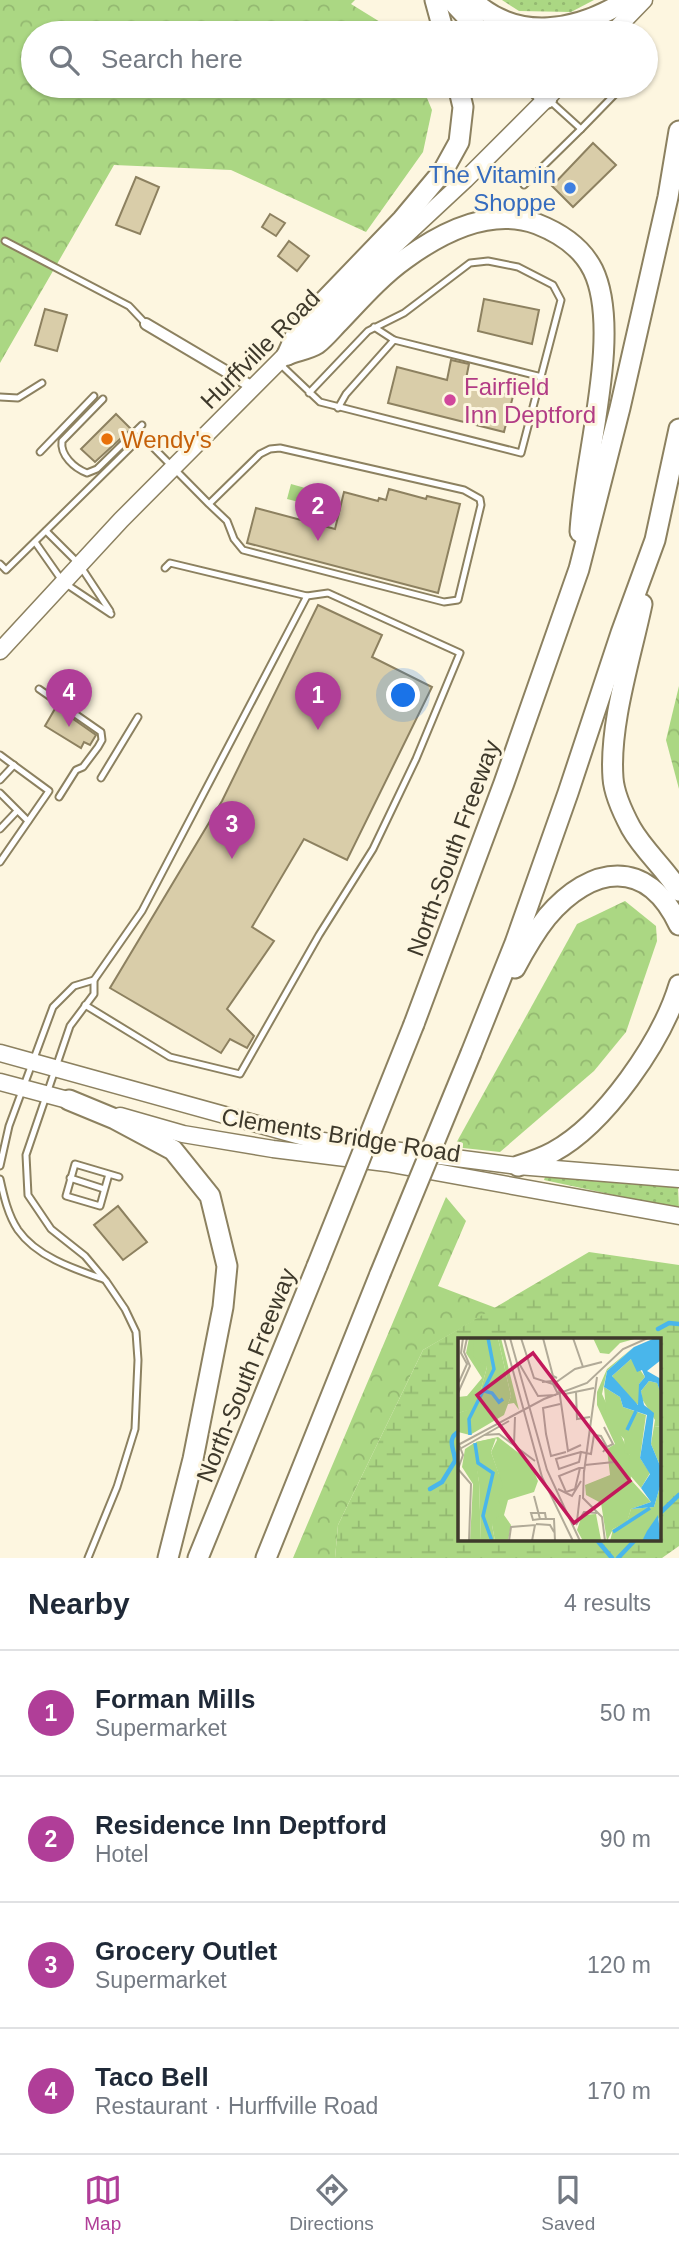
<!DOCTYPE html>
<meta charset="utf-8">
<style>
body{margin:0;font-family:Helvetica,sans-serif;background:#f2f2f3;color:#1f2937}
.you{position:absolute;left:404px;top:696px;width:24px;height:24px;margin:-18px;border:5px solid #fff;border-radius:50%;background:#1a73e8;box-shadow:0 0 0 10px #1a73e833}
.badge{display:grid;place-items:center;width:46px;height:46px;border-radius:50%;background:#b03e98;color:#fff;font-size:23px;font-weight:700}
.pin{position:absolute;translate:-50% -58px;filter:drop-shadow(0 2px 4px #0008)}
.pin::after{content:'';position:absolute;top:37px;width:24px;height:21px;background:inherit;clip-path:polygon(0 0,100% 0,50% 100%)}
.list{margin:0;padding:0;list-style:none}
h2{display:flex;justify-content:space-between;align-items:center;height:91px;margin:0;padding:0 28px;font-size:30px}
h2 small{font-size:23px;font-weight:400;color:#747a83}
.list li{display:grid;grid-template-columns:46px 1fr auto;gap:21px;align-items:center;box-sizing:border-box;height:126px;padding:0 28px;border-top:2px solid #e0e1e3}
.list b{display:block;font-size:26px;white-space:nowrap}
.list p{margin:0;font-size:23px;white-space:nowrap;color:#747a83}
.list em{font-size:23px;font-style:normal;color:#747a83}
.icon{flex:none;width:38px;height:38px;fill:none;stroke:currentColor;stroke-width:2;stroke-linecap:round;stroke-linejoin:round}
.map{position:relative;flex:none;width:679px;height:1558px;overflow:hidden}
.search{position:absolute;background:#fff;box-shadow:0 2px 5px #0004;left:21px;right:21px;top:21px;height:77px;display:flex;align-items:center;gap:18px;box-sizing:border-box;padding:0 24px;border-radius:38px;color:#747a83;font-size:26px}
.sheet{height:595px;background:#fff}
nav{display:flex;justify-content:space-around;align-items:center;box-sizing:border-box;height:98px;border-top:2px solid #e0e1e3;background:#fff;font-size:19px;color:#747a83}
nav a{display:grid;justify-items:center;gap:4px}
nav .on{color:#b03e98}
.map>svg:first-child{display:block}
.green{fill:url(#green-dots)}
.forest{fill:url(#forest-crowns)}
.wetland{fill:url(#wetland-marsh);fill-rule:evenodd}
.pitch{fill:#abd783}
.lines{fill:none;stroke-linecap:round;stroke-linejoin:round}
.stream{stroke:#49b6eb;stroke-width:4.5}
.building{fill:#d9cda9;stroke:#8d8160;stroke-width:2}
.lane-casing{stroke:#8c8160;stroke-width:9}
.street-casing{stroke:#8c8160;stroke-width:14}
.primary-casing{stroke:#8c8160;stroke-width:19}
.highway-casing{stroke:#8c8160;stroke-width:23}
.lane{stroke:#fff;stroke-width:5}
.street{stroke:#fff;stroke-width:10}
.primary{stroke:#fff;stroke-width:16}
.highway{stroke:#fff;stroke-width:19}
.highway-bridge-casing{stroke:#8c8160;stroke-width:23;stroke-linecap:butt}
.highway-bridge{stroke:#fff;stroke-width:19}
.shop-dot{fill:#3f7fe0;stroke:#fdf6e0;stroke-width:2.5}
.hotel-dot{fill:#d1479c;stroke:#fdf6e0;stroke-width:2.5}
.food-dot{fill:#e8710a;stroke:#fdf6e0;stroke-width:2.5}
.labels{text-anchor:middle;dominant-baseline:central;stroke-width:6;stroke-linejoin:round;paint-order:stroke}
.shop-label{font-size:24px;fill:#366cbe;stroke:#fdf6e0;text-anchor:end}
.street-label{font-size:24px;fill:#3e392b;stroke:#fdf6e0}
.hotel-label{font-size:24px;fill:#b23c85;stroke:#fdf6e0;text-anchor:start}
.food-label{font-size:24px;fill:#c56008;stroke:#fdf6e0;text-anchor:start}
.inset-river{fill:none;stroke:#49b6eb;stroke-width:3.5}
.inset-road{fill:none;stroke:#b1aa98;stroke-width:2}
.view{fill:#c2185b;fill-opacity:0.15;stroke:#c2185b;stroke-width:3.5}
.inset-edge{fill:none;stroke:#3e392b;stroke-width:3.5}
</style>
<div class="map">
<svg width="679" height="1558" viewBox="0 0 679 1558">
<defs>
<pattern id="green-dots" width="8" height="8" patternUnits="userSpaceOnUse" patternTransform="scale(1.75)"><rect width="8" height="8" fill="#abd783"/><path d="M2 2h.1M6 6h.1" fill="none" stroke="#94b971" stroke-width="1.8" stroke-linecap="round"/></pattern>
<pattern id="forest-crowns" width="20" height="18" patternUnits="userSpaceOnUse" patternTransform="scale(1.75)"><rect width="20" height="18" fill="#abd783"/><path d="M2 6a3 3 0 1 1 6 0M12 15a3 3 0 1 1 6 0" fill="none" stroke="#94b971"/></pattern>
<pattern id="wetland-marsh" width="20" height="14" patternUnits="userSpaceOnUse" patternTransform="scale(1.75)"><rect width="20" height="14" fill="#abd783"/><path d="M1 5h8M5 5V1M11 12h8M15 12V8" fill="none" stroke="#94b971"/></pattern>
</defs>
<rect width="100%" height="100%" fill="#fdf6e0"/>
<g class="green">
<path d="M502 0H594L571 12 519 11Z"/>
<path d="M545 1177 678 1188 679 1209 544 1180Z"/>
</g>
<g class="forest">
<path d="M0 0H355L351 4 398 33H33V86H422L432 110 423 152 366 232 231 170 114 165 0 363Z"/>
<path d="M679 686V789L666 740Z"/>
<path d="M625 901 656 926 657 941 626 1032 594 1071 500 1152 454 1147 577 924Z"/>
<path d="M446 1197 466 1221 438 1286 496 1308 423 1350 338 1525 335 1558H293Z"/>
</g>
<path class="wetland" d="M589 1252 679 1265V1546L662 1558H335L338 1525 423 1350ZM460 1339H660V1539H460Z"/>
<path class="pitch" d="M291 484 323 493 319 507 287 499Z"/>
<g class="lines">
<g class="stream">
<path d="M658 1329 669 1323 679 1324"/>
<path d="M430 1489 442 1482 455 1461C455 1450 445 1438 460 1431"/>
<path d="M660 1513 679 1495"/>
<path d="M596 1539 612 1558"/>
<path d="M618 1558 636 1539"/>
</g>
</g>
<g class="building">
<path d="M593 143 616 165 573 207 552 186Z"/>
<path d="M136 177 159 187 140 234 116 225Z"/>
<path d="M270 214 285 223 276 236 262 227Z"/>
<path d="M289 241 309 256 297 271 278 256Z"/>
<path d="M484 299 539 310 532 344 478 331Z"/>
<path d="M45 309 67 315 57 351 35 345Z"/>
<path d="M451 360 469 364 465 384 513 396 504 432 388 403 397 367 447 380Z"/>
<path d="M116 414 131 429 95 462 81 449Z"/>
<path d="M389 489 426 499 427 496 460 504 438 593 247 543 256 508 335 529 344 492 378 501 379 498 386 500Z"/>
<path d="M318 605 382 635 372 657 432 687 347 860 304 839 252 927 274 941 227 1009 254 1036 247 1048 230 1039 221 1053 110 988 222 801Z"/>
<path d="M56 707 96 735 90 745 84 742 81 748 45 726Z"/>
<path d="M118 1206 147 1242 123 1260 94 1225Z"/>
</g>
<g class="lines">
<g class="lane-casing">
<g id="lane">
<path d="M549 100 581 129 617 92"/>
<path d="M524 185 581 129"/>
<path d="M5 241 129 306 146 324"/>
<path d="M394 340 542 377"/>
<path d="M279 363 320 402 521 453 561 300 553 285 518 267 488 261 470 263 404 313 368 331 309 393"/>
<path d="M0 397 18 398 42 383"/>
<path d="M103 399 62 441C60 455 74 468 87 473L97 469 142 425"/>
<path d="M338 408 346 394 394 340 374 327"/>
<path d="M40 452 94 396"/>
<path d="M46 531 79 564 110 611"/>
<path d="M35 542 63 582 111 614"/>
<path d="M0 564 6 570 142 436 209 504 260 454 270 449 280 448 464 490 480 499 481 505 458 600 444 602 243 550 234 539 227 521 209 504"/>
<path d="M39 689 101 732 102 740 98 747 83 767 76 770 59 797"/>
<path d="M0 755 49 791 0 862"/>
<path d="M101 778 138 717"/>
<path d="M0 780 14 765"/>
<path d="M0 793 28 821"/>
<path d="M0 829 17 811"/>
<path d="M85 1005 170 1057 240 1074 319 935 373 849 416 759 460 653 328 593 307 596"/>
<path d="M0 1166 9 1126 53 1007 74 986 94 980"/>
<path d="M109 1174 100 1206 66 1196 75 1164 119 1177"/>
<path d="M70 1178 104 1189"/>
<path d="M0 1179C4 1197 8 1215 18 1230 37 1257 74 1269 103 1279"/>
<path d="M88 1558 117 1487 135 1429 138 1360 136 1332 125 1309 106 1281 85 1256 51 1229 28 1195 26 1155 70 1026 94 994V980L142 911 307 596 170 563 165 568"/>
</g>
</g>
<g class="street-casing">
<path id="street" d="M146 324 254 388"/>
</g>
<g class="primary-casing">
<g id="primary">
<path d="M612 33 644 0"/>
<path d="M0 651 121 520 392 248 465 180 559 86"/>
<path d="M0 1053 315 1140 518 1166 679 1179"/>
<path d="M0 1082 79 1103"/>
<path d="M120 1116 183 1134 273 1149 386 1163 679 1216"/>
</g>
</g>
<g class="highway-casing">
<g id="highway">
<path d="M435 0 444 33"/>
<path d="M451 0 482 33"/>
<path d="M472 0C518 43 578 31 627 0"/>
<path d="M535 86 547 98"/>
<path d="M287 355C297 351 309 349 317 344 325 338 333 328 340 321 360 300 381 276 405 259 442 232 491 207 537 224 560 233 582 248 593 270 623 332 583 462 580 532"/>
<path d="M287 355 300 326 402 220 443 171 459 142 463 107 458 86"/>
<path d="M642 604C631 657 609 724 613 778 614 794 623 813 631 828 644 851 665 868 679 891"/>
<path d="M515 968C524 951 535 932 547 917 591 865 647 857 679 925"/>
<path d="M414 1024 504 783 579 569 620 408 668 197 679 131"/>
<path d="M471 1053 515 943 568 793 621 633 655 540 679 429"/>
<path d="M69 1100 115 1119 173 1150 210 1196 227 1266 223 1307 193 1459 168 1558"/>
<path d="M518 1166C530 1162 542 1158 553 1152 605 1124 662 1041 679 985"/>
<path d="M198 1558 317 1266"/>
<path d="M266 1558 380 1274"/>
</g>
</g>
<use href="#lane" class="lane"/>
<use href="#street" class="street"/>
<use href="#primary" class="primary"/>
<use href="#highway" class="highway"/>
<g class="highway-bridge-casing">
<g id="highway-bridge">
<path d="M317 1266 414 1024"/>
<path d="M380 1274 471 1053"/>
</g>
</g>
<use href="#highway-bridge" class="highway-bridge"/>
</g>
<circle class="shop-dot" cx="570" cy="188" r="7"/>
<circle class="hotel-dot" cx="450" cy="400" r="7"/>
<circle class="food-dot" cx="107" cy="439" r="7"/>
<g class="labels">
<g class="shop-label">
<text x="556" y="174">The Vitamin<tspan x="556" dy="28">Shoppe</tspan></text>
</g>
<g class="street-label">
<text transform="translate(260 349) rotate(-45)">Hurffville Road</text>
<text transform="translate(453 848) rotate(-70)">North-South Freeway</text>
<text transform="translate(341 1135) rotate(9)">Clements Bridge Road</text>
<text transform="translate(246 1375) rotate(-68)">North-South Freeway</text>
</g>
<g class="hotel-label">
<text x="464" y="386">Fairfield<tspan x="464" dy="28">Inn Deptford</tspan></text>
</g>
<g class="food-label">
<text x="121" y="439">Wendy's</text>
</g>
</g>
<g transform="translate(458 1338)">
<rect width="203" height="203" fill="#fdf6e0"/>
<path d="M135 0H180L162 5 151 16 142 15ZM138 176 143 202 125 203 119 192 124 177Z" fill="#abd783"/>
<path d="M11 0H15L29 29 18 70 0 75V59L9 58 24 40 8 15ZM40 0H43L61 72 56 65 50 66 53 58ZM176 9 149 33 144 56 172 117 173 142 193 164 173 171 169 184 155 191 149 203 143 165 128 157 127 147 152 137 149 111 157 106 139 67V54L149 31ZM196 88 203 89V130L193 106ZM40 99 71 123 80 143 76 154 50 162 46 177 53 187 50 203H37L34 187 41 137 33 114 39 102 38 100 20 106 18 104ZM16 105 21 144 23 203H12L15 146 4 129 7 111Z" fill="#abd783"/>
<path d="M15 0H40L53 58 46 77 12 97 0 94V75L18 69 29 29 16 19ZM174 20 187 39 181 46V67L170 61 154 38ZM191 43 199 45 203 55V89L196 88 197 82 184 61 183 53ZM146 49 162 59 165 69 188 77 182 120 192 135 183 150 170 135 172 117 167 115 166 101 149 84ZM38 100 33 114 45 147 40 162 45 171 34 187 37 203H23L21 144 15 110 18 104ZM203 145V177L184 203H152L155 191 169 183 173 171 196 169Z" fill="#abd783"/>
<path d="M197 0H203V22L189 33 203 41V56L199 45 191 43 183 53 186 67 196 75 193 106 203 130V145L196 169 173 171 193 164 183 150 192 136 182 120 189 77 165 69 162 59 146 49 149 33 176 9ZM173 21 179 34 184 32 187 39 181 46 180 67 154 38ZM200 177 203 203H184L189 193Z" fill="#49b6eb" fill-rule="evenodd"/>
<path class="inset-river" d="M26 53 34 55 41 64 45 61M169 92 178 73M12 97 11 81 36 31 30 0M17 105 20 125 35 135 25 178 34 203M155 194 192 170"/>
<path class="inset-road" d="M46 0 84 139 115 203M52 0 89 132 122 203M63 0 76 40 95 46 100 56M85 0 95 38 99 40M115 0 125 29M62 27 80 58 98 57M1 44 9 26 3 15 5 0M84 44 94 43 101 51 110 113 123 107M97 45 117 31 144 24M118 54 119 81 132 79M0 55 12 28 6 14 9 0M107 56 136 50M102 66 85 70 88 96 93 118 108 114M146 89 155 106 149 109M26 97 41 96 77 123M0 104 5 117 0 131M0 107 86 61 129 45 165 11 190 0M56 107 57 79M0 112 51 83M123 114 98 121 101 131 121 124 123 114 133 116 136 97 143 98 149 109 145 114M127 127 156 124M122 130 117 151 108 154 101 138 121 130H126M0 131 13 146 11 203M126 132 125 160 144 179 147 203M126 134 139 39M100 151 114 158 123 143M76 158 82 181H96L97 203M82 181 75 182 73 175H87L88 181M119 183 122 157M78 186 92 187 96 194M118 187 126 174 139 175M51 203 53 189 77 187 74 203"/>
<path class="view" d="M75 15 172 143 116 185 19 57Z"/>
<rect width="203" height="203" class="inset-edge"/>
</g>
</svg>
<div class="you"></div>
<div class="pin badge" style="left:318px;top:730px">1</div>
<div class="pin badge" style="left:318px;top:541px">2</div>
<div class="pin badge" style="left:232px;top:859px">3</div>
<div class="pin badge" style="left:69px;top:727px">4</div>
<div class="search"><svg class="icon" aria-label="search" viewBox="0 0 24 24"><circle cx="10" cy="10" r="6"/><path d="M15 15l6 6"/></svg>Search here</div>
</div>
<section class="sheet">
<h2>Nearby<small>4 results</small></h2>
<ul class="list">
<li><span class="badge">1</span><div><b>Forman Mills</b><p>Supermarket</p></div><em>50 m</em></li>
<li><span class="badge">2</span><div><b>Residence Inn Deptford</b><p>Hotel</p></div><em>90 m</em></li>
<li><span class="badge">3</span><div><b>Grocery Outlet</b><p>Supermarket</p></div><em>120 m</em></li>
<li><span class="badge">4</span><div><b>Taco Bell</b><p>Restaurant · Hurffville Road</p></div><em>170 m</em></li>
</ul>
</section>
<nav>
<a class="on"><svg class="icon" aria-label="map" viewBox="0 0 24 24"><path d="M3 6l6-2 6 2 6-2v14l-6 2-6-2-6 2zM9 4v14M15 6v14"/></svg>Map</a>
<a><svg class="icon" aria-label="directions" viewBox="0 0 24 24"><path d="M12 3l9 9-9 9-9-9zM9 14v-3h6M13 9l2 2-2 2"/></svg>Directions</a>
<a><svg class="icon" aria-label="saved" viewBox="0 0 24 24"><path d="M7 4h10v16l-5-4-5 4z"/></svg>Saved</a>
</nav>
